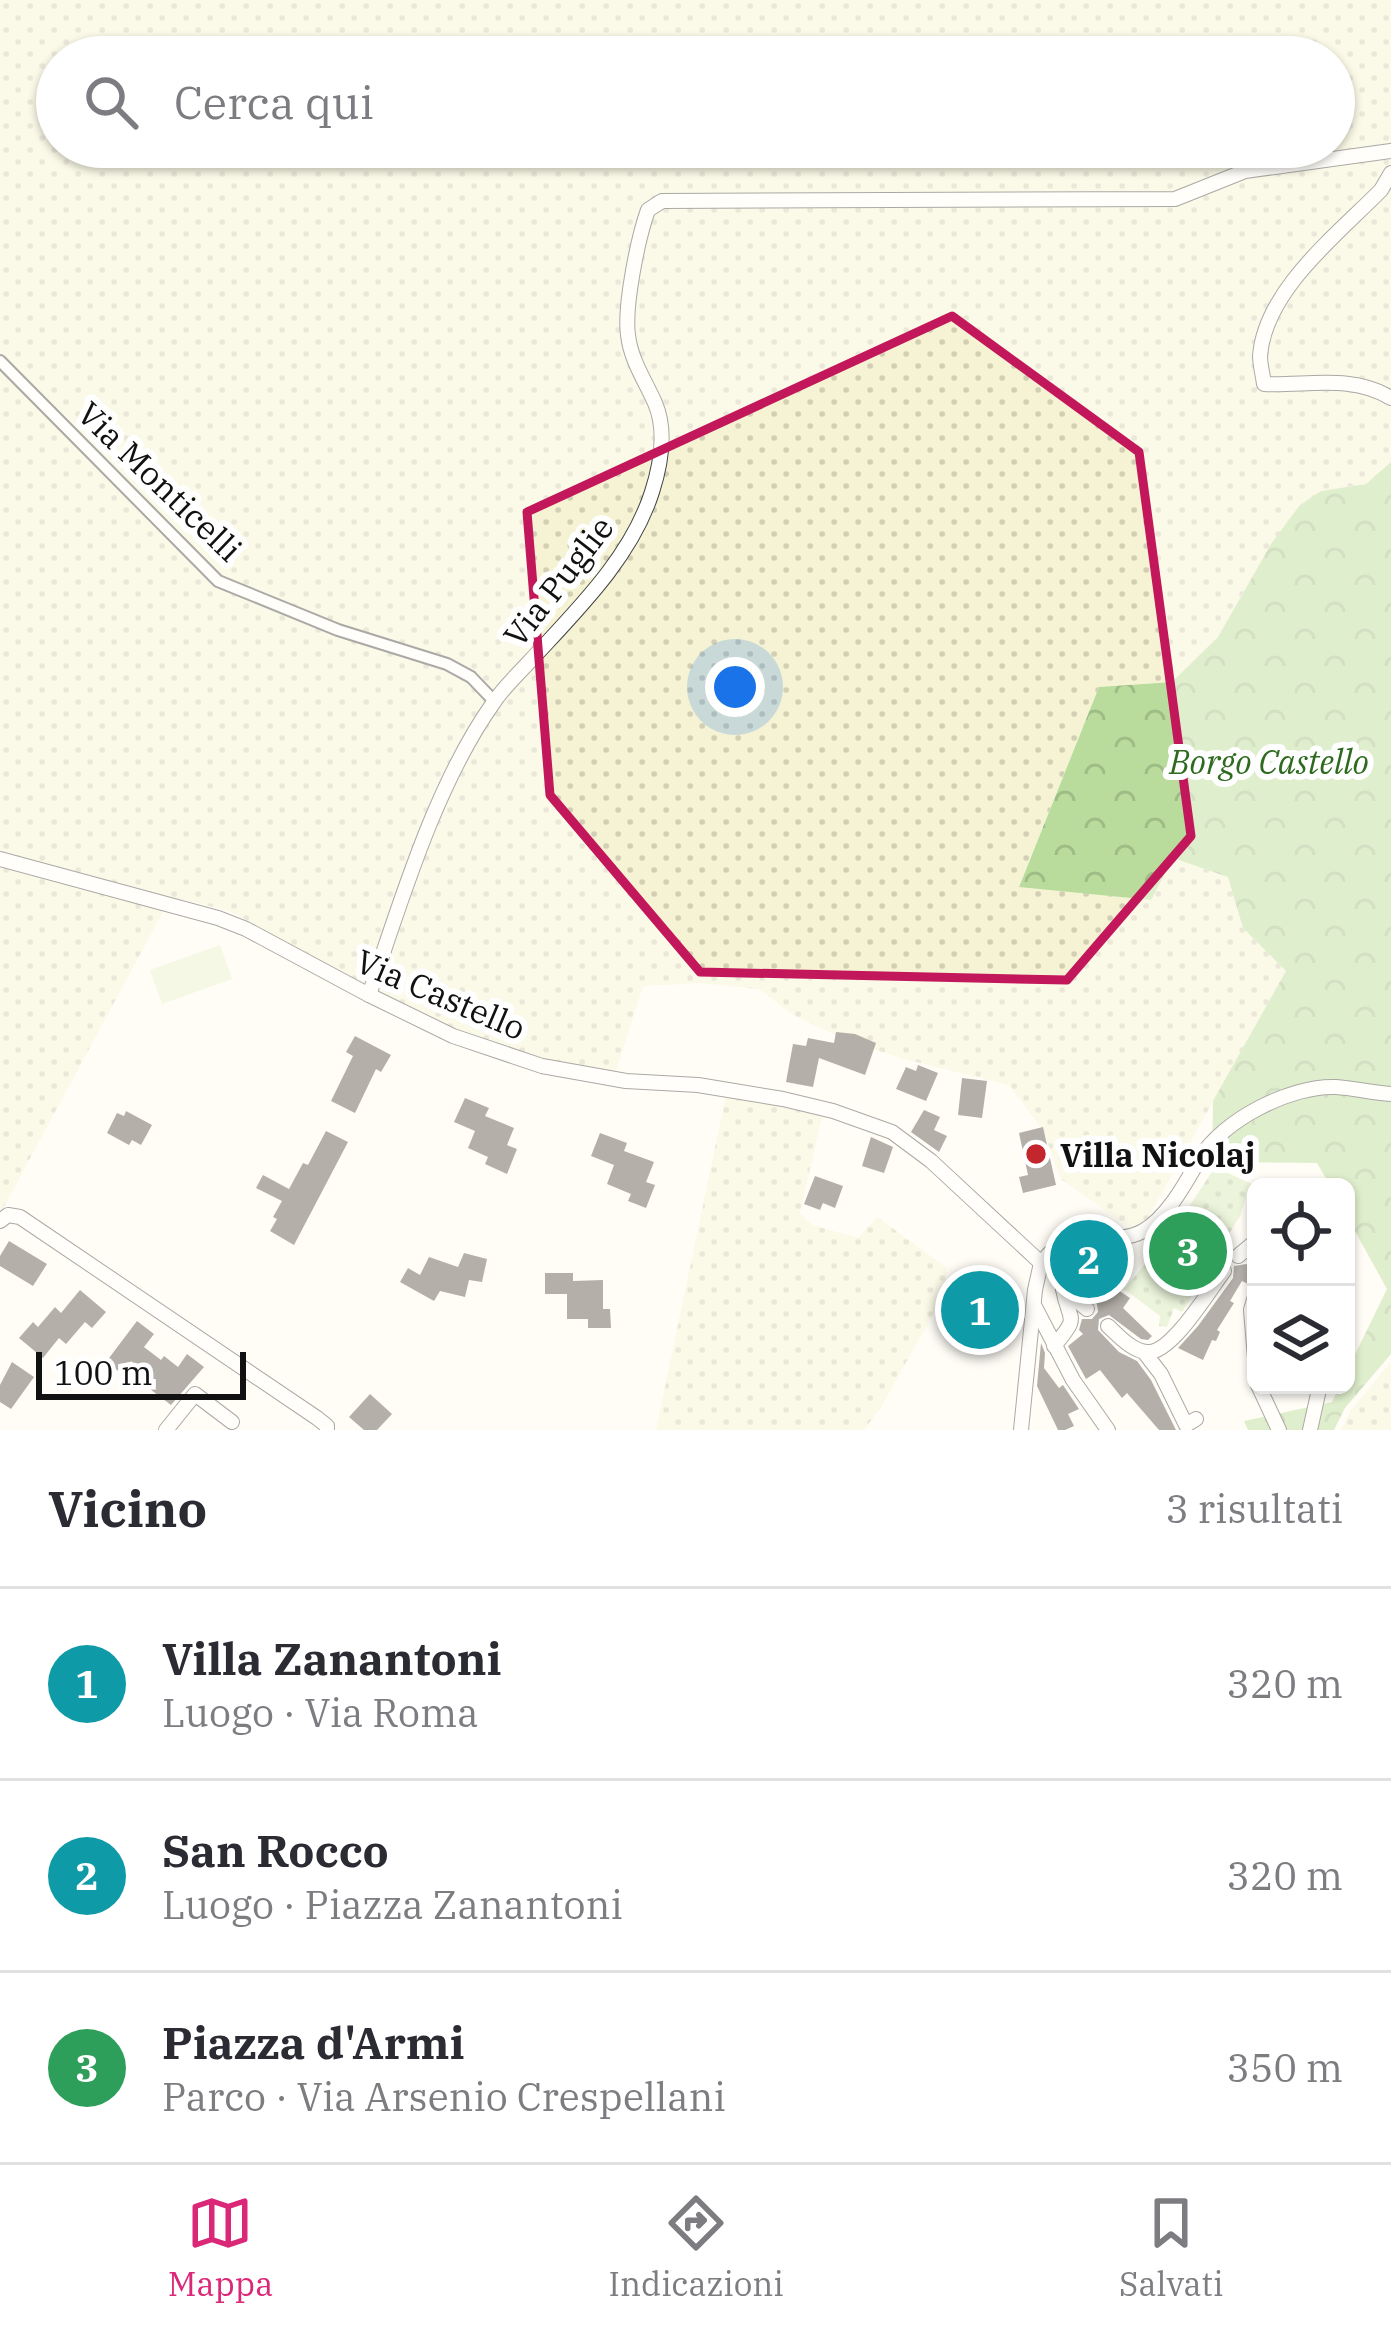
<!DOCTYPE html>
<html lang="it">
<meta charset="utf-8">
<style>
body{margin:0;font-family:"IBM Plex Serif",serif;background:#f2f2f3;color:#2b2b33}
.controls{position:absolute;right:36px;bottom:36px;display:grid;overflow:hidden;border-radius:18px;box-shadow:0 3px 9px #0004}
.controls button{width:108px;height:108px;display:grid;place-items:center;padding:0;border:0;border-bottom:3px solid #e1e1e2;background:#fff;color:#2b2b33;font:60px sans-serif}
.scale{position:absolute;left:36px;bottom:30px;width:210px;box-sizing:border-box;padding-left:12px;border:6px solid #111;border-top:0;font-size:33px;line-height:42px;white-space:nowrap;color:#111;-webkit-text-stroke:9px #fff;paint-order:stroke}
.you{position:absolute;left:735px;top:687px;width:42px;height:42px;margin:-30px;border:9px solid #fff;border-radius:50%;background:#1a73e8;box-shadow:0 0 0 18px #1a73e833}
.badge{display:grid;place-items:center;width:78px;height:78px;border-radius:50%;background:#db2777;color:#fff;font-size:39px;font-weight:700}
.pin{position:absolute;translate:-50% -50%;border:6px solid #fff;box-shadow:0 3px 12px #0006}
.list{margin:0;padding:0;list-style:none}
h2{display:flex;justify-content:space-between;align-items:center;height:156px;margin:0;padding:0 48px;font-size:51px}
h2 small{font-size:39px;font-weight:400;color:#7c7c81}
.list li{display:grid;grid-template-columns:78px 1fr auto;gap:36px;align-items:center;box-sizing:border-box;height:192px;padding:0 48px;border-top:3px solid #e1e1e2}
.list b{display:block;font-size:45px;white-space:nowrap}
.list p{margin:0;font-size:39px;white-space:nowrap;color:#7c7c81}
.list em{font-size:39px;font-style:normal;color:#7c7c81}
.icon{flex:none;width:66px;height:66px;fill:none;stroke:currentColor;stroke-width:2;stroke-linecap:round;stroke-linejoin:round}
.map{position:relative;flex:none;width:1391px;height:1430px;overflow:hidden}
.search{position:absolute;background:#fff;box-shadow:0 3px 9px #0004;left:36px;right:36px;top:36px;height:132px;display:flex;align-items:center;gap:30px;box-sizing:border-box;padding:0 42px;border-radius:66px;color:#7c7c81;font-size:45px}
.sheet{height:732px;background:#fff}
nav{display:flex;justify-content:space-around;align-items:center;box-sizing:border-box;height:168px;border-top:3px solid #e1e1e2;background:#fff;font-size:33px;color:#7c7c81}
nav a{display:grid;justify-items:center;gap:6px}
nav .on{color:#db2777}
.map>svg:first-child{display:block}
.farmland{fill:url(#farmland-dots);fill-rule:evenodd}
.grass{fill:url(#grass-dots)}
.forest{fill:url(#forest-crowns)}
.pitch{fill:#e6f2cf}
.building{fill:#5a524d}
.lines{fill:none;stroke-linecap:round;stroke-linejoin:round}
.pedestrian-casing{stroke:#444;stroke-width:14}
.minor-casing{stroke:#444;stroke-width:16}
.pedestrian{stroke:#fff;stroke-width:10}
.minor{stroke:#fff;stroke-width:14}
.marked{fill:none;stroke:#c2185b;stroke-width:9;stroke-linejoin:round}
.poi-dot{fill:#c4262e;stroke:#fff;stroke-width:4.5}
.labels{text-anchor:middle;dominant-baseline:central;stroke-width:12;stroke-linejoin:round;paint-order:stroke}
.street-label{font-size:33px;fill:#111;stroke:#fff}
.park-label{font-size:33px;font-style:italic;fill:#2f6b1f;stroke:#fff}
.poi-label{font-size:33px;font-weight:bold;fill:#111;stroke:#fff;text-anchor:start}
</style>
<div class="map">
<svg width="1391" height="1430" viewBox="0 0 1391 1430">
<defs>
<pattern id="farmland-dots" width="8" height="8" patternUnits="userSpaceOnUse" patternTransform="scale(3)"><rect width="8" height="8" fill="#f6f3d4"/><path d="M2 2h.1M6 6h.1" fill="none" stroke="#d2cfb5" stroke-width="1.8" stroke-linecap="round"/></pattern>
<pattern id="grass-dots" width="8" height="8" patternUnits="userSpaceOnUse" patternTransform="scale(3)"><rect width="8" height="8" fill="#d5ebbd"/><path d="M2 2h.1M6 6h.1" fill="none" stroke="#b6c8a1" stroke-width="1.8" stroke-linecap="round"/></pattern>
<pattern id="forest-crowns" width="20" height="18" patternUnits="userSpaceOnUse" patternTransform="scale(3)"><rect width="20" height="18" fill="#b9dc9c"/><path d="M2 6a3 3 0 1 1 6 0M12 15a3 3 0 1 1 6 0" fill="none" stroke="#9ebc85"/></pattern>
</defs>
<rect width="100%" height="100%" fill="#fffdf5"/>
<g class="farmland">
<path d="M0 0H1391V462L1366 484 1321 491 1271 544 1218 637 1172 682 1099 687 1019 886 1151 900 1172 858 1229 877 1243 928 1286 971 1139 1234 1061 1179 1043 1130 1009 1085 900 1058 844 1039 793 1015 759 989 701 983 643 986 615 1074 557 1070 460 1041 230 911 171 897 0 1214ZM57 57H1334V147H57Z"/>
<path d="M728 1086 823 1112 800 1213 812 1225 858 1238 877 1217 947 1268 945 1293 881 1407 864 1430H656Z"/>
<path d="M1391 1362V1430H1341L1351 1410Z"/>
</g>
<path class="grass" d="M1215 1167 1254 1185 1247 1194 1240 1216 1182 1312 1174 1308 1167 1327 1159 1326 1160 1316 1124 1289 1174 1230Z"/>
<path class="forest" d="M1391 462V1354L1345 1408 1334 1430H1248L1244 1421 1332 1402 1340 1385H1346V1373L1387 1289 1346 1215V1187H1331L1317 1163 1212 1162 1213 1101 1286 971 1243 928 1228 877 1173 858 1151 900 1019 887 1099 687 1172 682 1218 637 1271 544 1300 505 1321 491 1366 484Z"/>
<path class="pitch" d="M220 945 232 979 162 1004 150 970Z"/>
<g class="building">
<path d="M836 1032 855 1034 876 1043 865 1075 819 1058 813 1087 786 1082 793 1044 806 1046 808 1038 834 1043Z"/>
<path d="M355 1036 391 1055 381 1072 376 1069 355 1113 331 1101 353 1056 346 1052Z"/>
<path d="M918 1065 938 1073 926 1101 896 1089 906 1067 916 1071Z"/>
<path d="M962 1078 987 1081 982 1118 958 1115Z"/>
<path d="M465 1098 489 1108 485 1116 514 1128 507 1145 517 1149 507 1174 485 1164 488 1157 468 1148 475 1131 454 1122Z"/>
<path d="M924 1110 940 1117 934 1130 947 1136 939 1152 911 1132Z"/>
<path d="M126 1111 152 1125 141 1145 132 1140 129 1145 107 1133 117 1113 124 1116Z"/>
<path d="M1043 1127 1056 1185 1023 1193 1019 1177 1028 1175 1019 1133Z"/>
<path d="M326 1131 348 1142 294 1245 270 1231 277 1219 273 1217 282 1201 256 1188 263 1175 289 1189 303 1163 308 1165Z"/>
<path d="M600 1133 627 1143 624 1151 654 1162 646 1182 655 1185 646 1208 628 1201 631 1194 607 1184 614 1165 591 1156Z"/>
<path d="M871 1137 893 1147 884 1173 862 1166Z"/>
<path d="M815 1176 843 1186 835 1208 823 1203 820 1210 804 1204Z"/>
<path d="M9 1241 47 1264 33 1286 0 1266V1256Z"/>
<path d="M464 1253 487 1259 482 1282 469 1280 465 1297 440 1291 434 1301 400 1282 408 1268 420 1275 429 1257 458 1267Z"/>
<path d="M1089 1253 1097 1258 1089 1271 1130 1298 1123 1308 1152 1336 1148 1340 1141 1339 1109 1315 1099 1319 1098 1330 1119 1352 1137 1361 1151 1380 1176 1430H1159L1127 1393 1122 1398 1100 1370 1086 1379 1068 1346 1083 1334 1079 1330 1082 1319H1092L1098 1312 1097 1304 1084 1292 1087 1288 1081 1284 1087 1269Z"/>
<path d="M1246 1264 1256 1271 1248 1284 1242 1281 1230 1301 1234 1303 1217 1330 1220 1332 1216 1341 1212 1340 1203 1360 1178 1348 1198 1326 1233 1278 1234 1266Z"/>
<path d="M545 1273H573V1281L603 1280V1309H610L611 1328H588V1319H567V1294H545Z"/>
<path d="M974 1283 1009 1318 994 1333 981 1320 973 1328 957 1313 963 1307 957 1301Z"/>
<path d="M80 1290 106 1312 92 1328 85 1322 66 1344 59 1338 43 1358 19 1338 33 1322 38 1327 55 1307 61 1313Z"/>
<path d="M137 1321 154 1334 144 1347 161 1360 164 1356 178 1367 187 1354 204 1367 171 1405 138 1380 136 1384 106 1362Z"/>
<path d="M1041 1343 1045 1353 1044 1368 1059 1388 1063 1385 1079 1409 1068 1414 1074 1426 1065 1430H1058L1037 1386Z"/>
<path d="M12 1362 34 1377 11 1409 0 1402V1385Z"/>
<path d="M370 1394 392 1414 377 1430H364L349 1417Z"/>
</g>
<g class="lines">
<g class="pedestrian-casing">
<path id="pedestrian" d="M0 361 218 581 338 630 447 664 471 677 494 701"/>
</g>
<g class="minor-casing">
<g id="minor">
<path d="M1391 173 1381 190C1338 234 1265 290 1260 356 1260 365 1263 375 1264 384 1307 386 1352 374 1391 398"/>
<path d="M0 859 218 918 246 929 369 995 453 1036 542 1066 626 1081 698 1085 783 1099 833 1111 892 1132 931 1161 1041 1263"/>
<path d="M369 995C401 901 436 783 494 702 504 687 518 674 530 661 576 611 631 558 652 492 661 464 667 431 655 403 645 380 631 361 628 335 624 306 638 238 648 210L662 201 1175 199 1245 171 1391 151"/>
<path d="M0 1221 8 1215 20 1217 317 1418 327 1426V1430"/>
<path d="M1238 1256 1256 1241"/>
<path d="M1041 1263C1047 1256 1053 1248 1061 1244 1084 1232 1118 1245 1143 1231 1168 1217 1186 1182 1200 1158 1223 1120 1291 1085 1336 1087 1354 1088 1372 1093 1391 1094"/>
<path d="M1063 1289 1087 1309"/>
<path d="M1256 1293 1251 1310 1256 1370"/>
<path d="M1035 1307 1073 1380 1108 1430"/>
<path d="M1108 1326C1119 1336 1132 1351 1147 1352 1171 1355 1210 1289 1224 1271"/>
<path d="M1054 1346C1081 1314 1069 1323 1063 1289 1077 1272 1080 1262 1076 1241"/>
<path d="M1144 1352 1161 1374 1186 1425 1196 1419"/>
<path d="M1258 1385 1279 1430"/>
<path d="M166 1430 195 1394 232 1422"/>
<path d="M1021 1430 1035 1290 1041 1263"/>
<path d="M1310 1430 1320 1385"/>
</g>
</g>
<use href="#pedestrian" class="pedestrian"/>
<use href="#minor" class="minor"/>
</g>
<path d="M0 0H1391V1430H0ZM952 316 1139 452 1191 836 1067 980 700 972 550 795 527 512Z" fill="#fffdf5" fill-opacity=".55" fill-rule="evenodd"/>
<path class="marked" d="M952 316 1139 452 1191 836 1067 980 700 972 550 795 527 512Z"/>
<circle class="poi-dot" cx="1036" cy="1154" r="12"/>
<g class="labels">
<g class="street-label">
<text transform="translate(160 481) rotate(44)">Via Monticelli</text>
<text transform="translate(558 581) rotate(-52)">Via Puglie</text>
<text transform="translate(441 994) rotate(23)">Via Castello</text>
</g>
<g class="park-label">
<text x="1269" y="761">Borgo Castello</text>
</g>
<g class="poi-label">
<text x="1060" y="1154">Villa Nicolaj</text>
</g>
</g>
</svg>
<div class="controls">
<button><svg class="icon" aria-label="locate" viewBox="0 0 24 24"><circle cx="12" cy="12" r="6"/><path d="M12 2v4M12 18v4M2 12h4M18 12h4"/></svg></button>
<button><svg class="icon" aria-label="layers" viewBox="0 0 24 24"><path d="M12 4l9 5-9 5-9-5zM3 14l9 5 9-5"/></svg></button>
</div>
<div class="scale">100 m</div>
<div class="you"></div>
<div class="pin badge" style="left:980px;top:1310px;background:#0f9aa8">1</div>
<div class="pin badge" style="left:1089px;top:1259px;background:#0f9aa8">2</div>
<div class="pin badge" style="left:1188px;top:1251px;background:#2e9e5b">3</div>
<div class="search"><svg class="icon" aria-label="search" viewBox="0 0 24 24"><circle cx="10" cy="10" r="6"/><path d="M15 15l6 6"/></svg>Cerca qui</div>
</div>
<section class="sheet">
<h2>Vicino<small>3 risultati</small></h2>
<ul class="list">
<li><span class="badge" style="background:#0f9aa8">1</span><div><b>Villa Zanantoni</b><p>Luogo · Via Roma</p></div><em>320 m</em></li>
<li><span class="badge" style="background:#0f9aa8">2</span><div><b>San Rocco</b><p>Luogo · Piazza Zanantoni</p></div><em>320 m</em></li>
<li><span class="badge" style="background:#2e9e5b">3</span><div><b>Piazza d'Armi</b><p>Parco · Via Arsenio Crespellani</p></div><em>350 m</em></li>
</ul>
</section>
<nav>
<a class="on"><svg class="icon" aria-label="map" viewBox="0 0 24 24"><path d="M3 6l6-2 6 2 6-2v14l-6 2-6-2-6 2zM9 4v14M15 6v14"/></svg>Mappa</a>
<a><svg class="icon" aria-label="directions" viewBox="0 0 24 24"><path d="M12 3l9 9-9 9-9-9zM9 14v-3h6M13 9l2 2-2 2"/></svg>Indicazioni</a>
<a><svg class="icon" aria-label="saved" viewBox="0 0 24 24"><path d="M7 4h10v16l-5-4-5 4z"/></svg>Salvati</a>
</nav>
